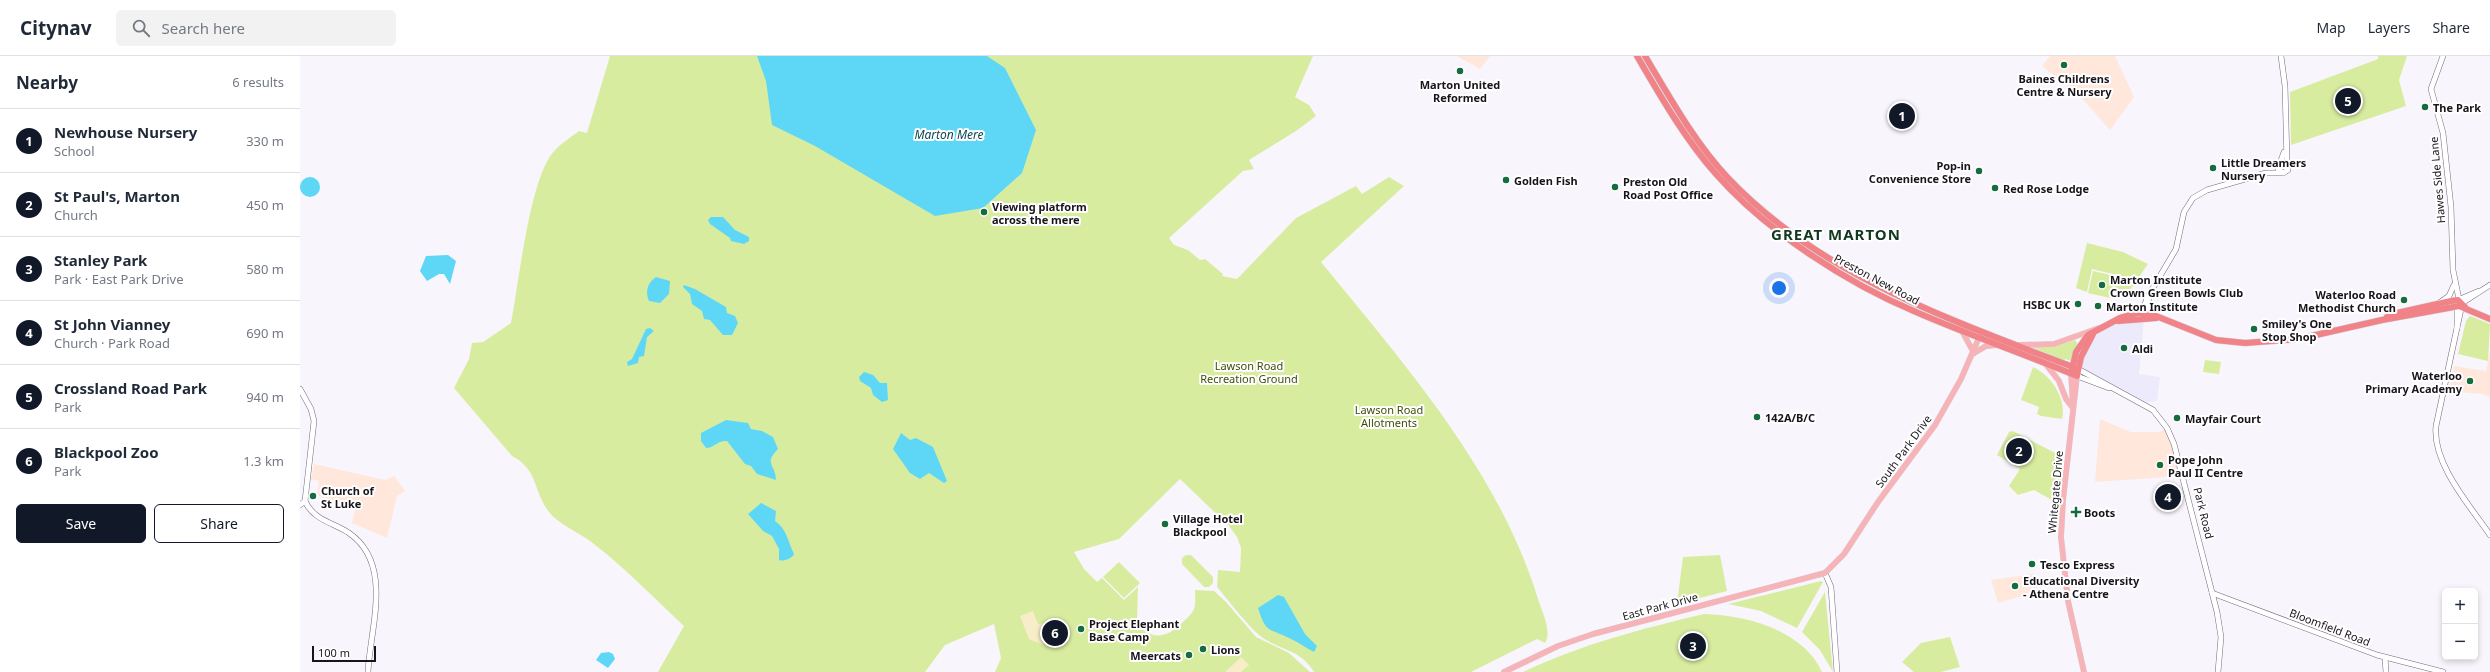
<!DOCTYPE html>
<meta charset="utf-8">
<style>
body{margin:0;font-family:"Noto Sans",sans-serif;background:#f2f2f3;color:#1f2937}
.controls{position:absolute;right:12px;bottom:12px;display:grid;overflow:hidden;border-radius:6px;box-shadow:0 2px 6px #0003}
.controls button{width:36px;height:36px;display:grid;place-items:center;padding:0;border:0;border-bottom:1px solid #e0e1e3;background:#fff;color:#1f2937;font:20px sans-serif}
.scale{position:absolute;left:12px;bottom:10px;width:64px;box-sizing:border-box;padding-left:4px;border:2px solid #18141b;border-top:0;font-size:11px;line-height:14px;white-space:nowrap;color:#18141b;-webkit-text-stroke:3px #fff;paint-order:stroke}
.you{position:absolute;left:1479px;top:232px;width:14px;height:14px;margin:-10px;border:3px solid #fff;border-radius:50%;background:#1a73e8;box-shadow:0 0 0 6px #1a73e833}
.badge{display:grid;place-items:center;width:26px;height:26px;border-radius:50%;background:#111827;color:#fff;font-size:13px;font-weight:700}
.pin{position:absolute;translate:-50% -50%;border:2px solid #fff;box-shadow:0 1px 4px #0006}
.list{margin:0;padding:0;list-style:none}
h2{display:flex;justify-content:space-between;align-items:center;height:52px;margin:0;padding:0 16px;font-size:17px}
h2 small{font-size:13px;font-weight:400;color:#747a83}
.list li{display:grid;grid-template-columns:26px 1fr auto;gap:12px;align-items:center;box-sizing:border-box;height:64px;padding:0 16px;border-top:1px solid #e0e1e3}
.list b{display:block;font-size:15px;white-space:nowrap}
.list p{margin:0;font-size:13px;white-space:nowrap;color:#747a83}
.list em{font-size:13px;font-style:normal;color:#747a83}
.actions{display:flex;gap:8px;padding:12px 16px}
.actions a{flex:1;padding:9px 0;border:1px solid #111827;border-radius:6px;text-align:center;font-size:14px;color:#111827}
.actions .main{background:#111827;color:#fff}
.icon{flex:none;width:22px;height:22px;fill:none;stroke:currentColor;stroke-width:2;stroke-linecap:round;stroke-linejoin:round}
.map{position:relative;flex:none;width:2190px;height:616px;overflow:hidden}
header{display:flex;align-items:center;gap:24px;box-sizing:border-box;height:56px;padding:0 20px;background:#fff;border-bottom:1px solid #e0e1e3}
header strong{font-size:19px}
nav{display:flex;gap:22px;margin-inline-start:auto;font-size:14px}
.search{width:280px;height:36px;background:#f2f2f3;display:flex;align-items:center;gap:10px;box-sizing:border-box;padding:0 14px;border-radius:6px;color:#747a83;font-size:15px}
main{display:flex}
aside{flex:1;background:#fff}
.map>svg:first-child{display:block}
.commercial{fill:#edeafc}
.education{fill:#ffe7dc}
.green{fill:#d8eca0}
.sand{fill:#f7edc8}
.water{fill:#5ed7f7}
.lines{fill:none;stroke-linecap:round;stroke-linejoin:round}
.secondary-casing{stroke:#746a7d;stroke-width:6}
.primary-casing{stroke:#d5d5d6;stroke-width:6}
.highway-casing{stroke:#d5d5d6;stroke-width:7}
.secondary{stroke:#fff;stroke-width:5}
.primary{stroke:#f6b4b8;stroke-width:5.5}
.highway{stroke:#f08288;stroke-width:6}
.poi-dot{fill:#146c3f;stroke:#fff;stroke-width:1.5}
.labels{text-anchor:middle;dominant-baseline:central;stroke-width:4;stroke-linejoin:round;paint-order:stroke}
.poi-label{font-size:11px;font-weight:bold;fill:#18141b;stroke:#fff;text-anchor:start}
.street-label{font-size:11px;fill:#18141b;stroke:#fff}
.park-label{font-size:11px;fill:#3f4c09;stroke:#fff}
.water-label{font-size:12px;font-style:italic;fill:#0f4553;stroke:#fff}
.district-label{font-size:15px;font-weight:bold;letter-spacing:1px;fill:#113821;stroke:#fff}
</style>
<header>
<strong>Citynav</strong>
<div class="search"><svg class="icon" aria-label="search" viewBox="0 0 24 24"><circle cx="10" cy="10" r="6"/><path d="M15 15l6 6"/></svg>Search here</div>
<nav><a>Map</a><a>Layers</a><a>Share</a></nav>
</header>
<main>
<aside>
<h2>Nearby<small>6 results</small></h2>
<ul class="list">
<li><span class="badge">1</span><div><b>Newhouse Nursery</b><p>School</p></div><em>330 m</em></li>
<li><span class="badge">2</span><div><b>St Paul's, Marton</b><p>Church</p></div><em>450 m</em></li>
<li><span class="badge">3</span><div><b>Stanley Park</b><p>Park · East Park Drive</p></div><em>580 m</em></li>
<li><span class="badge">4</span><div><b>St John Vianney</b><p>Church · Park Road</p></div><em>690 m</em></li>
<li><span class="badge">5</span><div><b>Crossland Road Park</b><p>Park</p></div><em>940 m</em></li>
<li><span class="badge">6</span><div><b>Blackpool Zoo</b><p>Park</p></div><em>1.3 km</em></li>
</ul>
<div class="actions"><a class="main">Save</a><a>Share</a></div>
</aside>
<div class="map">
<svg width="2190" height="616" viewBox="0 0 2190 616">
<rect width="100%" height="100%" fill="#f9f5fd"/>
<path class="commercial" d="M1844 262 1839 318 1860 321 1857 345 1843 347 1778 313 1792 285 1802 272 1815 266Z"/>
<g class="education">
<path d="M1157 0H1190L1180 13Z"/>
<path d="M1750 0H1815L1834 41 1810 74 1780 40 1742 10Z"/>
<path d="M2190 295V341L2181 338 2149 335 2154 310 2186 315Z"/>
<path d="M1800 363 1831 376H1859L1867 372 1884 420 1795 426Z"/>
<path d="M14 408 85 424 94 420 105 435 97 440 87 482 52 467 56 449 42 445 40 448 17 439 19 425 11 423Z"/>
<path d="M1733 518 1738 535 1698 547 1691 524Z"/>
</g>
<g class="green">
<path d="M310 0H1013L995 41 1009 49 1016 60 996 75 949 104 954 113 943 115 869 182 874 189 888 194 900 204 905 203 923 218 922 220 937 223 996 162 1056 130 1062 138 1089 121 1104 130 1021 206C1105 309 1200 416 1239 546 1243 558 1252 576 1245 587L1237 583 1171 616H1014C1000 593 982 595 963 582 950 573 929 545 917 531L918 514 940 516 941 492 937 481 929 470 880 423 819 483 774 496 784 513 797 526 802 522 824 544 838 531 837 567C851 585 867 582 882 567 886 563 892 558 894 553 896 547 895 540 895 534L914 535 926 546 956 581 989 597 1010 616H695L701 602 694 568 645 589 625 616H358L384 570C355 543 326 513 294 488 282 478 258 468 249 456 233 435 238 413 212 400L154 332 169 303 172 287 183 286 211 267C219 225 229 130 251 99 258 89 270 82 279 75L287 77Z"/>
<path d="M2078 0H2107L2099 24 2106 50 1991 89 1990 36 2078 3Z"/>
<path d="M1787 187 1823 196 1848 208 1826 239 1814 234 1817 219 1792 213 1787 236 1776 232Z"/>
<path d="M1793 215 1815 220 1810 242 1788 237Z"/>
<path d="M2170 260 2190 268 2188 305 2158 298 2166 265Z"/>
<path d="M1775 284 1778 288 1772 305 1765 303 1764 305 1732 291 1760 289Z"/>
<path d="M1905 304 1921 306 1919 318 1903 316Z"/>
<path d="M1733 311C1751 319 1767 343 1762 363L1741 360 1737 358 1739 351 1721 344Z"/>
<path d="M1713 375 1759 399V403L1762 406 1760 444H1752L1734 434 1718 439 1709 430 1720 413 1697 399 1709 376Z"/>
<path d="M886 499H891L913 521V527L909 531H904L882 508V502Z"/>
<path d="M1420 499 1427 535 1377 548 1383 501Z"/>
<path d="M819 506 840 527 824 542 803 521Z"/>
<path d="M1521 525 1523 526 1497 572 1461 555 1428 548Z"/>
<path d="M1525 536 1533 616 1520 594 1502 576Z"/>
<path d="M1404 558C1446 559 1503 574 1522 616H1223C1282 588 1341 573 1404 558Z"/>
<path d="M1650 581 1660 611 1641 616H1614L1602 606 1621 587Z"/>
</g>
<g class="sand">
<path d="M733 555 738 568 748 567 758 582 755 587 746 582 743 589 729 583 720 560Z"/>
<path d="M941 601 949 609 941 616H925Z"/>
</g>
<g class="water">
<path d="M457 0H687L705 12 736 74 722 117 683 152 635 160 515 90 472 69 466 25Z"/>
<circle cx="10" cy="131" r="10"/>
<path d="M411 161H423L435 174 449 181V185L444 188 431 185 430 182 410 168 408 164Z"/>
<path d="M148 199 156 205 150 228 144 218H139L127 225 120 215 126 200Z"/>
<path d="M356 221 370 225 369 238 360 247 349 245C345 236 347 227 356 221Z"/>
<path d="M384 229 395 233 426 251 427 257 435 260 438 267 432 279H423L410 264 404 263 402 255 392 248 390 238 383 231Z"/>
<path d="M350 272 354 275 347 281 344 300 339 301 338 307 328 310 327 306 332 303 346 273Z"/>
<path d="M564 316 573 319 580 327H587L588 344 582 346 573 339 571 332 560 325 559 321Z"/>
<path d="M426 364 448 367 451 373 462 375 473 381 478 393C463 408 476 409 476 424L457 418 451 410 445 408 427 385C418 384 414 392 406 392L401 385V377Z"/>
<path d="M601 377 610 384 616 382 633 391 647 425 644 427 629 417 620 423 610 417 593 393Z"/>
<path d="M461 447 476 455 475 465C487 473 488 486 494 498 493 502 483 506 479 504V493L472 480 463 475 448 458Z"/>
<path d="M978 539 984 541 1005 578 1017 590 1014 596C1006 592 998 586 989 582 968 572 966 577 958 552Z"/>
<path d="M309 596 313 598 315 603 308 612 296 604 301 597Z"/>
</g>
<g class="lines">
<g class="secondary-casing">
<g id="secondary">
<path d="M1981 0 1985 30 1987 106"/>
<path d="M2143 0 2131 33 2143 77 2151 151 2153 214 2161 253 2136 370C2132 407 2170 450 2190 479"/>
<path d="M1979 107 1987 106 1988 114 1983 117 1978 113 1984 96"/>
<path d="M2158 244 2179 235"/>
<path d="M2139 247 2149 240 2154 229"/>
<path d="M2159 249 2190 229"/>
<path d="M1845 260 1849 241"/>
<path d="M1841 261 1847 242 1876 193 1884 156 1893 142 1907 134 1966 117H1981"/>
<path d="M2157 272V253L2159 250"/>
<path d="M1778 313 1853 354 1867 372 1874 388 1917 556 1921 581 1918 616"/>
<path d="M1777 320 1809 332"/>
<path d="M0 333 11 353 14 365 5 445C13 464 34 467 49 477 94 508 70 572 68 616"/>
<path d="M0 449 5 445"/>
<path d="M1525 517 1531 531 1537 616"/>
<path d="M1912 537 2077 599 2143 616"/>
<path d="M2085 602 2086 616"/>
</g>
</g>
<g class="primary-casing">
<g id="primary">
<path d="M1662 275 1674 297"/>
<path d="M1719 289 1754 288 1799 272"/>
<path d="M1674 297 1686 290 1697 289"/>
<path d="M1745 307 1759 325 1766 343 1773 352"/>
<path d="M1771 317 1773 349"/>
<path d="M1777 320 1763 444 1761 481 1768 545 1784 616"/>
<path d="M1204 616 1258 590 1293 578 1525 517 1544 498 1578 446 1635 369 1661 323 1681 277"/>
</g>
</g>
<g class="highway-casing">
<g id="highway">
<path d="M1337 0C1361 41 1385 83 1416 118 1466 175 1547 227 1616 256 1669 279 1724 298 1777 320L1781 301 1793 278"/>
<path d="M1345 0C1370 42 1395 87 1428 122 1522 221 1654 265 1778 313"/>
<path d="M2087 261 2097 257 2151 245 2158 244 2165 251"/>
<path d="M1818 265 1856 262"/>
<path d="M1772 314 1776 296 1788 279 1820 262 1837 257 1851 258 1916 284 1945 287 1998 283 2082 264 2159 250 2190 263"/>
</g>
</g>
<use href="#secondary" class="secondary"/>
<use href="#primary" class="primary"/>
<use href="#highway" class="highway"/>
</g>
<g class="poi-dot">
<circle cx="1764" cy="9" r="4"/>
<circle cx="1160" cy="15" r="4"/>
<circle cx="2125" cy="51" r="4"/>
<circle cx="1913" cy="112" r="4"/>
<circle cx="1679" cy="115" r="4"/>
<circle cx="1206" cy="124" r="4"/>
<circle cx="1315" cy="131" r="4"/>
<circle cx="1695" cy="132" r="4"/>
<circle cx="684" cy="156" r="4"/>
<circle cx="1802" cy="229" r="4"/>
<circle cx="2104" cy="244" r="4"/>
<circle cx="1778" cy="248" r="4"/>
<circle cx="1798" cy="250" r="4"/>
<circle cx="1954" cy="273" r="4"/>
<circle cx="1824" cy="292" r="4"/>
<circle cx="2170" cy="325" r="4"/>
<circle cx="1457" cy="361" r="4"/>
<circle cx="1877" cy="362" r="4"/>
<circle cx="1860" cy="409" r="4"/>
<circle cx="13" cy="440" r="4"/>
<path d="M1774 450h4v4h4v4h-4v4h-4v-4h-4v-4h4z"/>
<circle cx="865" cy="468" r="4"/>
<circle cx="1732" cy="508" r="4"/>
<circle cx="1715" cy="530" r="4"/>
<circle cx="781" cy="573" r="4"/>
<circle cx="903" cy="593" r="4"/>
<circle cx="889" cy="599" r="4"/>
</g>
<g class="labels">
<g class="poi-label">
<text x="1764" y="22" text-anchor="middle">Baines Childrens<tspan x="1764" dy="13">Centre &amp; Nursery</tspan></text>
<text x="1160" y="28" text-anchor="middle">Marton United<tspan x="1160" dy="13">Reformed</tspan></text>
<text x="2133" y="51">The Park</text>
<text x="1921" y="106">Little Dreamers<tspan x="1921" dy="13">Nursery</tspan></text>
<text x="1671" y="109" text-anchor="end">Pop-in<tspan x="1671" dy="13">Convenience Store</tspan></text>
<text x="1214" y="124">Golden Fish</text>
<text x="1323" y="125">Preston Old<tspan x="1323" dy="13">Road Post Office</tspan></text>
<text x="1703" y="132">Red Rose Lodge</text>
<text x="692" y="150">Viewing platform<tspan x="692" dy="13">across the mere</tspan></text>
<text x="1810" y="223">Marton Institute<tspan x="1810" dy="13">Crown Green Bowls Club</tspan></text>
<text x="2096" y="238" text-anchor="end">Waterloo Road<tspan x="2096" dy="13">Methodist Church</tspan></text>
<text x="1770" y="248" text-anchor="end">HSBC UK</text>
<text x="1806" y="250">Marton Institute</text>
<text x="1962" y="267">Smiley's One<tspan x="1962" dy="13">Stop Shop</tspan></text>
<text x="1832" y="292">Aldi</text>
<text x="2162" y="319" text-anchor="end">Waterloo<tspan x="2162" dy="13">Primary Academy</tspan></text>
<text x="1465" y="361">142A/B/C</text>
<text x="1885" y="362">Mayfair Court</text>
<text x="1868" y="403">Pope John<tspan x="1868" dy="13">Paul II Centre</tspan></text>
<text x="21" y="434">Church of<tspan x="21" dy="13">St Luke</tspan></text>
<text x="1784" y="456">Boots</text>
<text x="873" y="462">Village Hotel<tspan x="873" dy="13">Blackpool</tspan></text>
<text x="1740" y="508">Tesco Express</text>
<text x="1723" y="524">Educational Diversity<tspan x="1723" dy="13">- Athena Centre</tspan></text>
<text x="789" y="567">Project Elephant<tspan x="789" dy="13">Base Camp</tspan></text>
<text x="911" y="593">Lions</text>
<text x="881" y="599" text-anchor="end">Meercats</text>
</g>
<g class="street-label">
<text transform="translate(2137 124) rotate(-95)">Hawes Side Lane</text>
<text transform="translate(1577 223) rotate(28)">Preston New Road</text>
<text transform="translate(1603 395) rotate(-54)">South Park Drive</text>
<text transform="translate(1755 436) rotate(-85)">Whitegate Drive</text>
<text transform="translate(1904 457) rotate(76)">Park Road</text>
<text transform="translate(1360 550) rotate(-15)">East Park Drive</text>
<text transform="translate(2030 571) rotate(21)">Bloomfield Road</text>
</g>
<g class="park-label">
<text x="949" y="309">Lawson Road<tspan x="949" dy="13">Recreation Ground</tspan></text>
<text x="1089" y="353">Lawson Road<tspan x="1089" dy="13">Allotments</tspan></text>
</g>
<g class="water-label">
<text x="649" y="78">Marton Mere</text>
</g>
<g class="district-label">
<text x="1536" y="178">GREAT MARTON</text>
</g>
</g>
</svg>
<div class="controls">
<button>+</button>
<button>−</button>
</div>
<div class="scale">100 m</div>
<div class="you"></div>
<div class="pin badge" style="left:1602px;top:60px">1</div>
<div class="pin badge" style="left:1719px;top:395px">2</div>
<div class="pin badge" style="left:1393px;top:590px">3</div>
<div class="pin badge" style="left:1868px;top:441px">4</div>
<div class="pin badge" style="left:2048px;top:45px">5</div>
<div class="pin badge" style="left:755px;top:577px">6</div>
</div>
</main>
